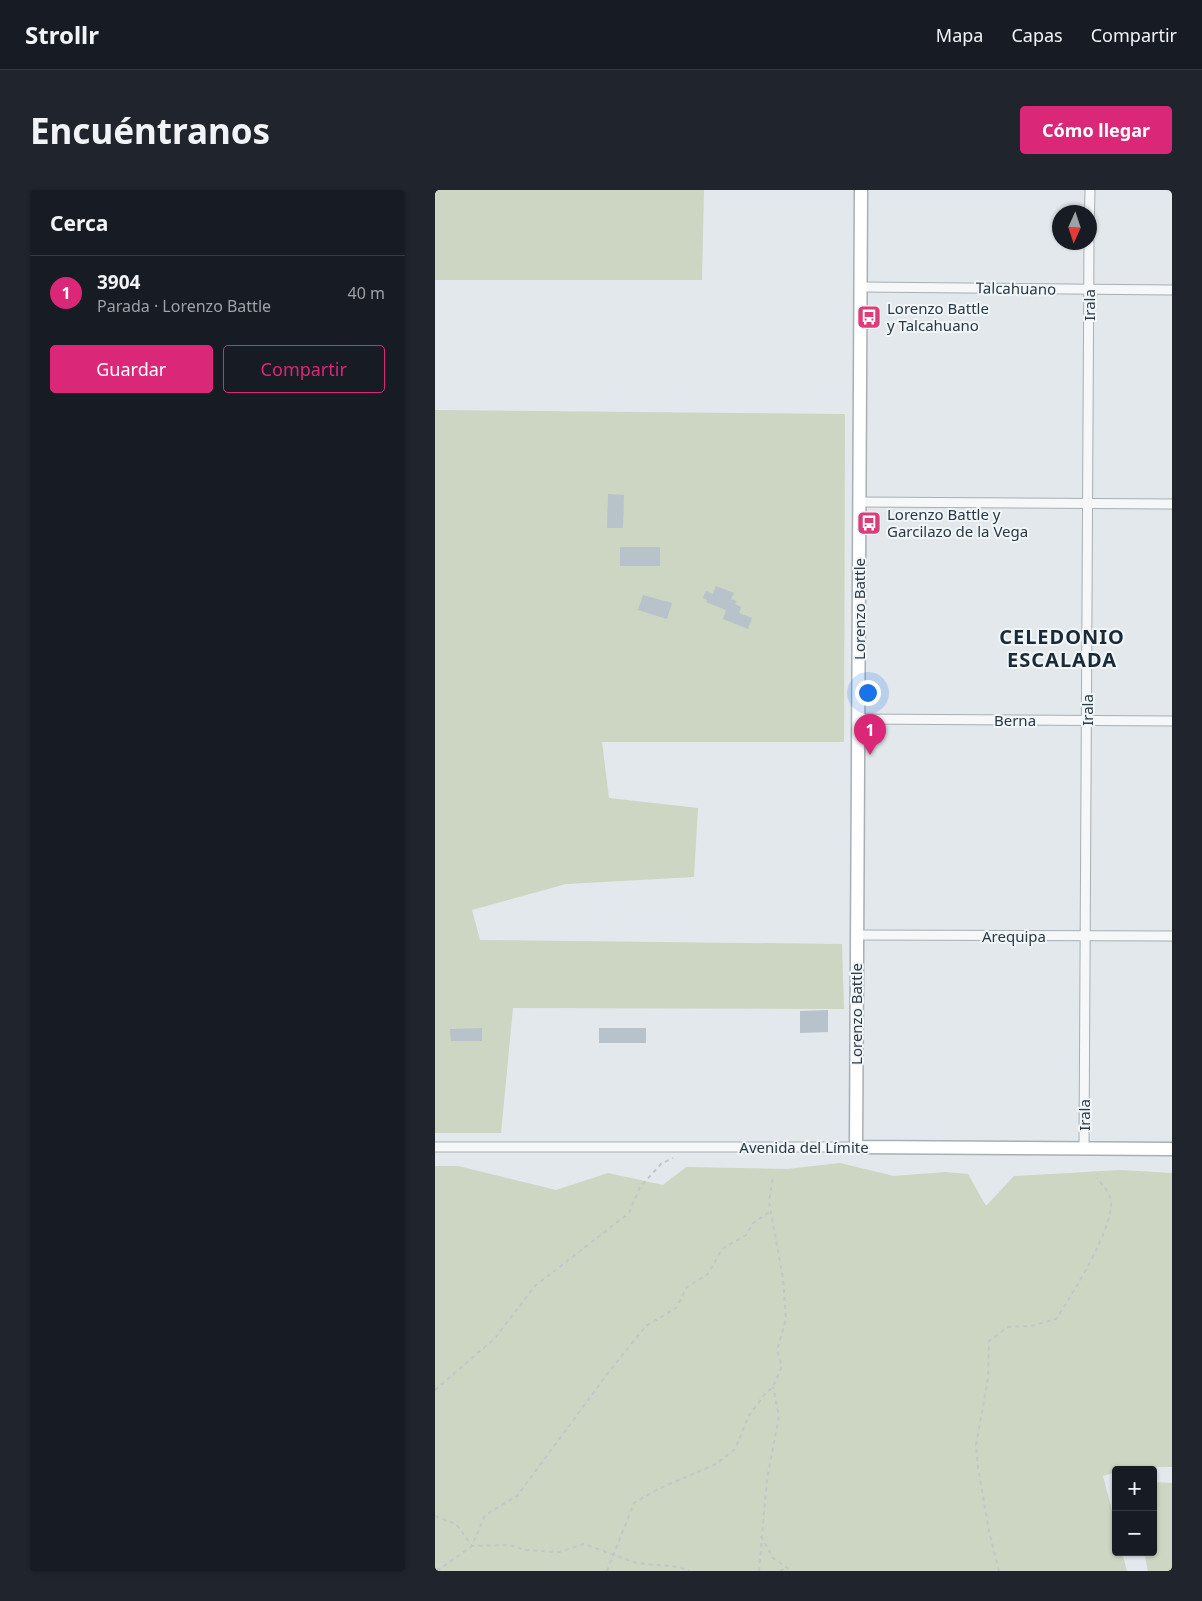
<!DOCTYPE html>
<html lang="es">
<meta charset="utf-8">
<style>
body{margin:0;font-family:"Noto Sans",sans-serif;background:#20242c;color:#f1f3f6}
.controls{position:absolute;right:15px;bottom:15px;display:grid;overflow:hidden;border-radius:5px;box-shadow:0 1px 4px #0004}
.controls button{width:45px;height:45px;display:grid;place-items:center;padding:0;border:0;border-bottom:1px solid #363941;background:#171b24;color:#f1f3f6;font:25px sans-serif}
.compass{position:absolute;left:617px;top:15px;width:45px;height:45px;border-radius:50%;background:#171b24;box-shadow:0 1px 4px #0004;rotate:183deg}
.you{position:absolute;left:432px;top:502px;width:18px;height:18px;margin:-12px;border:4px solid #fff;border-radius:50%;background:#1a73e8;box-shadow:0 0 0 8px #1a73e833}
.badge{display:grid;place-items:center;width:32px;height:32px;border-radius:50%;background:#db2777;color:#fff;font-size:16px;font-weight:700}
.pin{position:absolute;translate:-50% -41px;filter:drop-shadow(0 1px 2px #0008)}
.pin::after{content:'';position:absolute;top:26px;width:18px;height:15px;background:inherit;clip-path:polygon(0 0,100% 0,50% 100%)}
.list{margin:0;padding:0;list-style:none}
h2{display:flex;justify-content:space-between;align-items:center;height:65px;margin:0;padding:0 20px;font-size:21px}
h2 small{font-size:16px;font-weight:400;color:#9ea1a6}
.list li{display:grid;grid-template-columns:32px 1fr auto;gap:15px;align-items:center;box-sizing:border-box;height:75px;padding:0 20px;border-top:1px solid #363941}
.list b{display:block;font-size:19px;white-space:nowrap}
.list p{margin:0;font-size:16px;white-space:nowrap;color:#9ea1a6}
.list em{font-size:16px;font-style:normal;color:#9ea1a6}
.actions{display:flex;gap:10px;padding:15px 20px}
.actions a{flex:1;padding:11px 0;border:1px solid #db2777;border-radius:5px;text-align:center;font-size:18px;color:#db2777}
.actions .main{background:#db2777;color:#fff}
.map{position:relative;flex:none;width:737px;height:1381px;overflow:hidden;border-radius:5px}
header{display:flex;align-items:center;gap:30px;box-sizing:border-box;height:70px;padding:0 25px;background:#171b24;border-bottom:1px solid #363941}
header strong{font-size:24px}
nav{display:flex;gap:28px;margin-inline-start:auto;font-size:18px}
.intro{display:flex;align-items:center;justify-content:space-between;box-sizing:border-box;height:120px;padding:0 30px}
h1{margin:0;font-size:35px}
.button{padding:12px 22px;border-radius:5px;background:#db2777;color:#fff;font-size:18px;font-weight:700}
main{display:flex;gap:30px;padding:0 30px}
aside{flex:1;background:#171b24;border-radius:5px;box-shadow:0 1px 4px #0004}
.map>svg:first-child{display:block}
.green{fill:#ccd6c2}
.building{fill:#b8c2ca}
.lines{fill:none;stroke-linecap:round;stroke-linejoin:round}
.street-casing{stroke:#a6b0b6;stroke-width:11}
.secondary-casing{stroke:#a6b0b6;stroke-width:15}
.path{stroke:#c0c6ca;stroke-width:2;stroke-dasharray:4 4;stroke-linecap:butt}
.street{stroke:#f5f7f9;stroke-width:9}
.secondary{stroke:#fff;stroke-width:12}
.labels{text-anchor:middle;dominant-baseline:central;stroke-width:4;stroke-linejoin:round;paint-order:stroke}
.street-label{font-size:15px;fill:#283945;stroke:#f2f6f8}
.poi-label{font-size:15px;fill:#283945;stroke:#f2f6f8;text-anchor:start}
.district-label{font-size:20px;font-weight:bold;letter-spacing:1px;fill:#1a2a36;stroke:#f2f6f8}
</style>
<header>
<strong>Strollr</strong>
<nav><a>Mapa</a><a>Capas</a><a>Compartir</a></nav>
</header>
<div class="intro"><h1>Encuéntranos</h1><a class="button">Cómo llegar</a></div>
<main>
<aside>
<h2>Cerca<small></small></h2>
<ul class="list">
<li><span class="badge">1</span><div><b>3904</b><p>Parada · Lorenzo Battle</p></div><em>40 m</em></li>
</ul>
<div class="actions"><a class="main">Guardar</a><a>Compartir</a></div>
</aside>
<div class="map">
<svg width="737" height="1381" viewBox="0 0 737 1381">
<rect width="100%" height="100%" fill="#e2e8eb"/>
<g class="green">
<path d="M0 0H269L267 90H0Z"/>
<path d="M0 220 410 224 409 552H167L174 608 263 618 259 687 131 694 37 720 45 750 407 754 409 819 78 818 66 943H0Z"/>
<path d="M405 973 459 986 510 982 533 984 551 1016 579 986 685 980 737 983V1277H698L689 1280H681V1282L668 1286 681 1336V1362H687L692 1381H0V976H23L121 1000 173 983 228 995 251 977 352 979Z"/>
<path d="M718 1292 737 1293V1381H713L709 1362H718Z"/>
</g>
<g class="building">
<path d="M173 304 189 305 188 338H172Z"/>
<rect x="185" y="357" width="40" height="19"/>
<path d="M281 396 299 403 296 409 302 411 300 414 306 417 304 423 317 428 313 439 288 429 291 420 271 412 272 410 268 408 271 401 278 404Z"/>
<path d="M208 405 237 413 232 429 203 420Z"/>
<path d="M393 820V842L365 843V821Z"/>
<path d="M47 838V851H16L15 839Z"/>
<rect x="164" y="838" width="47" height="15"/>
</g>
<g class="lines">
<g class="street-casing">
<g id="street">
<path d="M654 46 655 0"/>
<path d="M426 97 737 100"/>
<path d="M424 312 737 314"/>
<path d="M423 529 737 531"/>
<path d="M422 745 737 746"/>
<path d="M0 957H421"/>
<path d="M649 957 654 52"/>
</g>
</g>
<g class="secondary-casing">
<path id="secondary" d="M426 0 421 957 737 959"/>
</g>
<g class="path">
<path d="M0 1200 59 1149 100 1096 194 1023 205 997 226 974 238 968"/>
<path d="M0 1326 21 1334 37 1356 75 1355 89 1360 124 1362 149 1354 202 1373 244 1377 254 1381"/>
<path d="M326 1346 338 1368 357 1381"/>
<path d="M2 1381 37 1356 50 1325 82 1306 176 1179 211 1136 241 1118 252 1097 273 1084 287 1059 311 1045 318 1033 336 1021"/>
<path d="M172 1381 199 1313 223 1299 281 1274 300 1259 313 1227 329 1205 338 1197 347 1176 342 1160 351 1129 348 1088 334 1012 338 986"/>
<path d="M324 1381 332 1289 344 1226 338 1197"/>
<path d="M345 1381 352 1377"/>
<path d="M564 1381 554 1341 543 1278 541 1255 553 1188 554 1151 573 1137 596 1136 621 1129C636 1106 683 1033 675 1007 673 1001 666 993 662 988"/>
</g>
<use href="#street" class="street"/>
<use href="#secondary" class="secondary"/>
</g>
<defs>
<g id="bus-square" transform="scale(1.25)"><rect x="-9" y="-9" width="18" height="18" rx="4" fill="#db3c7a" stroke="#f2f6f8"/><path d="M-5-6H5V4H4V6H2V4H-2V6H-4V4H-5ZM-3.5-4V0h7V-4ZM-3.5 1.2v1.5H-2V1.2ZM2 1.2v1.5H3.5V1.2Z" fill="#fff"/></g>
</defs>
<g fill-rule="evenodd">
<use href="#bus-square" x="434" y="127"/>
<use href="#bus-square" x="434" y="333"/>
</g>
<g class="labels">
<g class="street-label">
<text transform="translate(581 98) rotate(1)">Talcahuano</text>
<text transform="translate(654 115) rotate(-90)">Irala</text>
<text transform="translate(424 419) rotate(-90)">Lorenzo Battle</text>
<text transform="translate(652 520) rotate(-90)">Irala</text>
<text x="580" y="530">Berna</text>
<text x="579" y="746">Arequipa</text>
<text transform="translate(421 824) rotate(-90)">Lorenzo Battle</text>
<text transform="translate(649 925) rotate(-90)">Irala</text>
<text x="369" y="957">Avenida del Límite</text>
</g>
<g class="poi-label">
<text x="452" y="118">Lorenzo Battle<tspan x="452" dy="17">y Talcahuano</tspan></text>
<text x="452" y="324">Lorenzo Battle y<tspan x="452" dy="17">Garcilazo de la Vega</tspan></text>
</g>
<g class="district-label">
<text x="627" y="446">CELEDONIO<tspan x="627" dy="23">ESCALADA</tspan></text>
</g>
</g>
</svg>
<div class="controls">
<button>+</button>
<button>−</button>
</div>
<svg class="compass" viewBox="-18 -18 36 36"><path d="M0-13l5 13h-10z" fill="#e53935"/><path d="M0 13l5-13h-10z" fill="#9ea1a6"/></svg>
<div class="you"></div>
<div class="pin badge" style="left:435px;top:565px">1</div>
</div>
</main>
